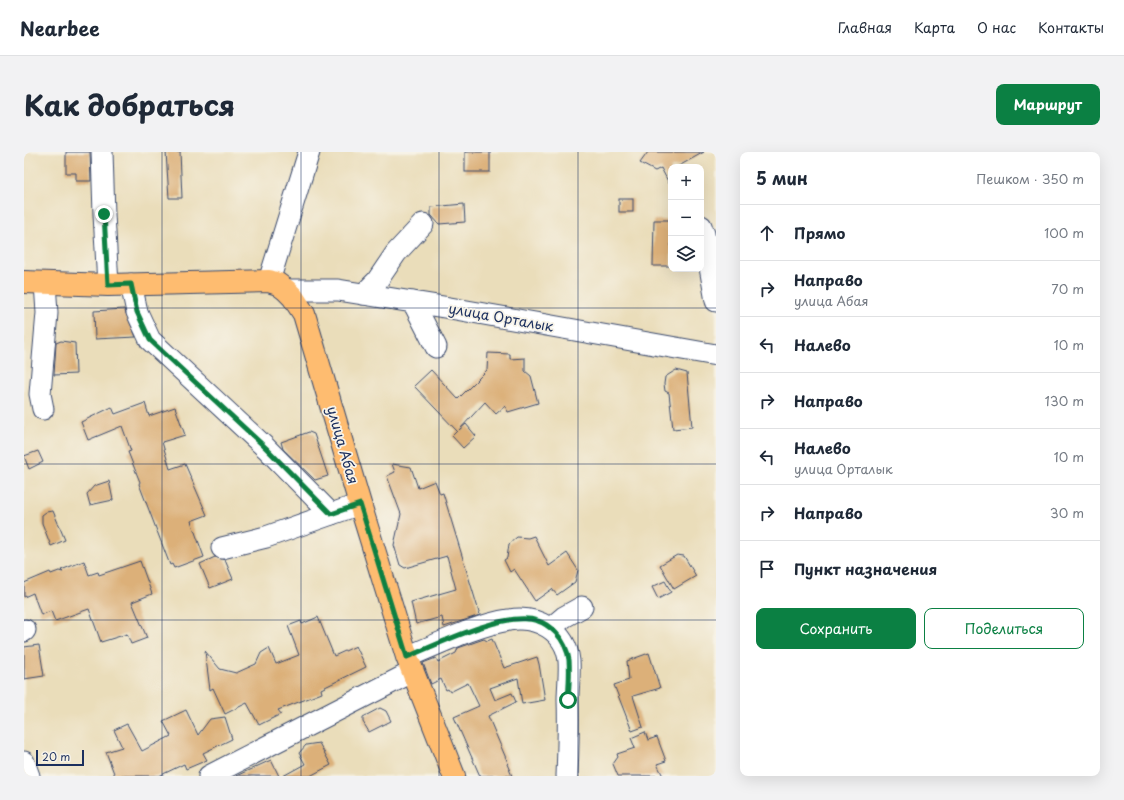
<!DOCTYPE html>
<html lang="ru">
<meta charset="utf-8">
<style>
body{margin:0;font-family:"Playpen Sans",sans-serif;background:#f2f2f3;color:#1f2937}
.controls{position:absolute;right:12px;top:12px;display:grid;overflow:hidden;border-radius:8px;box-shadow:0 4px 16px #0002}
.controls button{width:36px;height:36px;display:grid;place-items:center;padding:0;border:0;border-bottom:1px solid #e0e1e3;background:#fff;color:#1f2937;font:20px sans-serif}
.scale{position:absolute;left:12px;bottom:10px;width:48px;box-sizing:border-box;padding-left:4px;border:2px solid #1b2f5e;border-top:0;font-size:11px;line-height:14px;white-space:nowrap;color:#1b2f5e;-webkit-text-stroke:3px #f7f3e8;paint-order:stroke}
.stop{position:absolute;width:12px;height:12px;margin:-9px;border:3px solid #0b8043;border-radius:50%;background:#fff}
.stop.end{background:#0b8043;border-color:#fff;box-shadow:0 1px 4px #0008}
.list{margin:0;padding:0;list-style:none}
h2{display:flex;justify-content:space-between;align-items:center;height:52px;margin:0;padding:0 16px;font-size:17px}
h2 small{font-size:13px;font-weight:400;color:#747a83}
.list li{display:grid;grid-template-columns:26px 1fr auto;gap:12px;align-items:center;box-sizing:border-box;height:56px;padding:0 16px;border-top:1px solid #e0e1e3}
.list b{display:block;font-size:15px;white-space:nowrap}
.list p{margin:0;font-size:13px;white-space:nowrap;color:#747a83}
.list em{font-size:13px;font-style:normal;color:#747a83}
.actions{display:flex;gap:8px;padding:12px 16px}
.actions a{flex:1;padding:9px 0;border:1px solid #0b8043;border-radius:8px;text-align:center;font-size:14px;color:#0b8043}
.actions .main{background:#0b8043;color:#fff}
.icon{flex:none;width:22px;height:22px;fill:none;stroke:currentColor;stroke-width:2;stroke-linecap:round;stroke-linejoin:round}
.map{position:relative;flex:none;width:692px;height:624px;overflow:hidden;border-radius:8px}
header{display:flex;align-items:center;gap:24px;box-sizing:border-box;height:56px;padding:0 20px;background:#fff;border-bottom:1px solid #e0e1e3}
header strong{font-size:19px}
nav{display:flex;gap:22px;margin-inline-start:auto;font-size:14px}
.intro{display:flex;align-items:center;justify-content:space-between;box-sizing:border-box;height:96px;padding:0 24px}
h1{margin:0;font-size:28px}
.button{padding:10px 18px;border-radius:8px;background:#0b8043;color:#fff;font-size:14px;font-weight:700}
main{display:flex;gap:24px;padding:0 24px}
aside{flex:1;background:#fff;border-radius:8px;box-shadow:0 4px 16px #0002}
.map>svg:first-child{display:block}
.building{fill:#dcb079}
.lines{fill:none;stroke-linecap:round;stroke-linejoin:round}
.minor-casing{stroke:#3a496c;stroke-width:23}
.major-casing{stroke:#3a496c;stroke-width:24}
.minor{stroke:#fff;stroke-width:21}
.major{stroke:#febc70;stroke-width:22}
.route{stroke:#0b8043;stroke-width:5}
.grid{fill:none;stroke:#1b2f5e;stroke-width:1;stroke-opacity:0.55}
.labels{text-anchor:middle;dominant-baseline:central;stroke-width:3.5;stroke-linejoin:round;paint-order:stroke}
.street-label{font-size:14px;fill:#1b2f5e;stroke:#f7f3e8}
</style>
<header>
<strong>Nearbee</strong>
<nav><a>Главная</a><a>Карта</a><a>О нас</a><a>Контакты</a></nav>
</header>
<div class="intro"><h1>Как добраться</h1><a class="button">Маршрут</a></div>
<main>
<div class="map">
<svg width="692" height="624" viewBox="0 0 692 624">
<rect width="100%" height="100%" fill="#f7f3e8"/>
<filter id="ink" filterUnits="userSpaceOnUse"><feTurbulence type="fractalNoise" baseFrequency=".025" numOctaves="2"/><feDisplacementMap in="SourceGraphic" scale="8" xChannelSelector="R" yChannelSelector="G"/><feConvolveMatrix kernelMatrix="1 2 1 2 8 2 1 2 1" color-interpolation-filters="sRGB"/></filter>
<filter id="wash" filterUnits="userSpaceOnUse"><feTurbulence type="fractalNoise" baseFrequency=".012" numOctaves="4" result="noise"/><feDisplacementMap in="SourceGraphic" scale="16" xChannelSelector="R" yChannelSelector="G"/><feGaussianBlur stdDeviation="0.9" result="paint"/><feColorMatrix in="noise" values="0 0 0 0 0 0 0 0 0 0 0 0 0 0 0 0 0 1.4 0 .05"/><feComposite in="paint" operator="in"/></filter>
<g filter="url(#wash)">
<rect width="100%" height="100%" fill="#eaddba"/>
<g id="blocks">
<g class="building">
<path d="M42 0H66L67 29H52V21H42Z"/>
<path d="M142 0H156L158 46H145Z"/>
<rect x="441" y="0" width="25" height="20"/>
<path d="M624 0H680L653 15H647V35L637 16 631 19 616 11Z"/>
<rect x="595" y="47" width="14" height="13"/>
<path d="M440 52 441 70 415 72 407 63V55Z"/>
<path d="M630 68H647V114H629Z"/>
<path d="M100 157 112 185 71 187 70 159Z"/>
<path d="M37 189 51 191 52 222 30 223 32 191Z"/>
<path d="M464 201 486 202V207L501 206V219L507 224 514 251 484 260 481 254 472 262 461 250 435 278 442 272 452 284 439 296 428 284 433 279 390 234 407 218 434 247 463 218Z"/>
<path d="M652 218 663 221 668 275 649 277 645 241 641 239 640 232 641 225Z"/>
<path d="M121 251 125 264 151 255 161 283 138 290 146 317 161 312 183 363 167 369 180 405 150 416 148 412 146 413 115 332 116 330 104 300 107 299 98 274 64 288 57 270 88 255 91 262Z"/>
<path d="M285 280 290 282 304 324 291 328 259 297 257 290Z"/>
<path d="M14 299 19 310 5 317 0 304Z"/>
<path d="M368 312 387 315 394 336 411 329 416 342 419 341 456 463 420 475 418 465 392 472 387 450 432 437 423 404 381 416 376 413 370 393 377 362 363 324 371 320Z"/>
<path d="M85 329 89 348 66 353 63 342 70 334Z"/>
<path d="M29 359 41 388 27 394 18 371V363L22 360Z"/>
<path d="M510 384 525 414 543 401 554 418 551 430 533 443 528 437 511 449 490 417 486 420 480 408 483 406 485 392 493 385 504 386Z"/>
<path d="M653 403 660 404 672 424 650 437 636 413Z"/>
<path d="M191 405 201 408 209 427 186 436 176 412Z"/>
<path d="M60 409 65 423 74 420 75 423 116 409 128 442 108 450 123 486 107 492 103 482 77 490 65 457 31 469 27 459 17 463 9 441 0 445V431L26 420 27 422 35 419 39 420 37 418Z"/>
<path d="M641 429 647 440 634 447 628 435Z"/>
<path d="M294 465 310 504 332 494 342 515 297 537 298 541 254 558 257 562 235 573 223 551 201 562 189 536 186 538 181 499 196 517 212 521 232 512 237 501 245 496 252 512 275 503 264 474 277 469 278 472Z"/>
<path d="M460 487 463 489 468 487 480 516 513 505 515 512 521 548 498 552 494 526 466 536 471 548 488 541 492 550 464 564 484 611 483 612 488 624H456L430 565 455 554 444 531 426 540 424 537 422 538 417 527 407 532 399 511 412 506 414 510 432 501 434 496Z"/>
<path d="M15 493 20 524 0 527V495Z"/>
<path d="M625 501 636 536 609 544 619 575 608 579 590 533 605 528 603 509Z"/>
<path d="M356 556 362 559 367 569 345 580 339 570V565Z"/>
<path d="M162 558 174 583 186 567 201 565 208 587 179 601 183 608 162 617 160 612 135 624H91L82 600 98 595 90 578 103 572 118 599 147 584 139 569Z"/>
<path d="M621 580 624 588 633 585 642 609 633 612 639 624H594L589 612 594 605 593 602 611 596 607 586Z"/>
<path d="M295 591 307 613 286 624H259L281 612 275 601 282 593Z"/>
<path d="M247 608 255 624H212Z"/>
</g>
</g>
</g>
<g filter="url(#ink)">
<use href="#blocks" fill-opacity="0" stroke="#3a496c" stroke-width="1"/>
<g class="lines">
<g class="minor-casing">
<g id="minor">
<path d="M78 0 80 62 84 133"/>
<path d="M677 74 680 82 692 149"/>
<path d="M245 129 285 0"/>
<path d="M107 132 113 160 126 188 242 296 307 362"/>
<path d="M262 138H314L426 156 692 203"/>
<path d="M340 142 353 129 372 101 399 72"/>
<path d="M389 150 412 195"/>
<path d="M19 257 16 242 23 161 21 131"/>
<path d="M198 396 242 385 336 352"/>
<path d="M527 476 540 465 558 455"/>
<path d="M0 479 1 478"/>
<path d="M383 505C412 493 455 472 485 468 513 463 542 479 545 509 546 522 544 535 544 548 545 574 544 599 543 624"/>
<path d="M0 610 5 624"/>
<path d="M185 624 388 520"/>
</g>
</g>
<g class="major-casing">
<path id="major" d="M0 130 84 133 245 129 254 132 262 138 269 145 280 162 336 352 383 505 430 624"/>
</g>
<use href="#minor" class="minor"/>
<use href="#major" class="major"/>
</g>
</g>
<g class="lines" filter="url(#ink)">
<path class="route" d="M80 62 84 133 107 132 113 160 126 188 242 296 307 362 336 352 383 505C414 492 482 458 514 469 521 471 527 476 532 481 539 488 544 499 545 508 546 521 545 535 544 548"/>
</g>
<path class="grid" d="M138 0V624M277 0V624M415 0V624M554 0V624M0 156H692M0 312H692M0 468H692"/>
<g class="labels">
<g class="street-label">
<text transform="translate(477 165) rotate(10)">улица Орталык</text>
<text transform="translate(319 293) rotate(74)">улица Абая</text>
</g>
</g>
</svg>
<div class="controls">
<button>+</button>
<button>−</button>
<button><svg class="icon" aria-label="layers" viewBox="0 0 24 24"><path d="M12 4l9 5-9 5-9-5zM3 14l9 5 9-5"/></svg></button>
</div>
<div class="scale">20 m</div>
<div class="stop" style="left:544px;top:548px"></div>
<div class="stop end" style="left:80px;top:62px"></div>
</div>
<aside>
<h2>5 мин<small>Пешком · 350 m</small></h2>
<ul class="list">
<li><svg class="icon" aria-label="ahead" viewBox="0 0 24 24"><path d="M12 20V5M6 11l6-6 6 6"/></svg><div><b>Прямо</b></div><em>100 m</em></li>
<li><svg class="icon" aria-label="right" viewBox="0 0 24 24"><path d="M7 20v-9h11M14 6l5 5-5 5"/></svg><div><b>Направо</b><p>улица Абая</p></div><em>70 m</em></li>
<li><svg class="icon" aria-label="left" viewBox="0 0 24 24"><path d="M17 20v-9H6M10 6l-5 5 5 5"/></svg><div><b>Налево</b></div><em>10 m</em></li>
<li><svg class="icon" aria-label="right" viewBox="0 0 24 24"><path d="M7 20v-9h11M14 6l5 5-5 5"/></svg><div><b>Направо</b></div><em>130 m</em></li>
<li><svg class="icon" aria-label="left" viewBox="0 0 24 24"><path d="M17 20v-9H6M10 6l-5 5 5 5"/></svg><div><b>Налево</b><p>улица Орталык</p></div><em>10 m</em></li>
<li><svg class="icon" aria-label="right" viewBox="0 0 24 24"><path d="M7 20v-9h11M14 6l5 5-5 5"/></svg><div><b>Направо</b></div><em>30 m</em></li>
<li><svg class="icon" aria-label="arrive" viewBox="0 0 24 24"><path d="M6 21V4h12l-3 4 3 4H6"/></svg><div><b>Пункт назначения</b></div></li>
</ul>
<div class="actions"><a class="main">Сохранить</a><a>Поделиться</a></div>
</aside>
</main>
